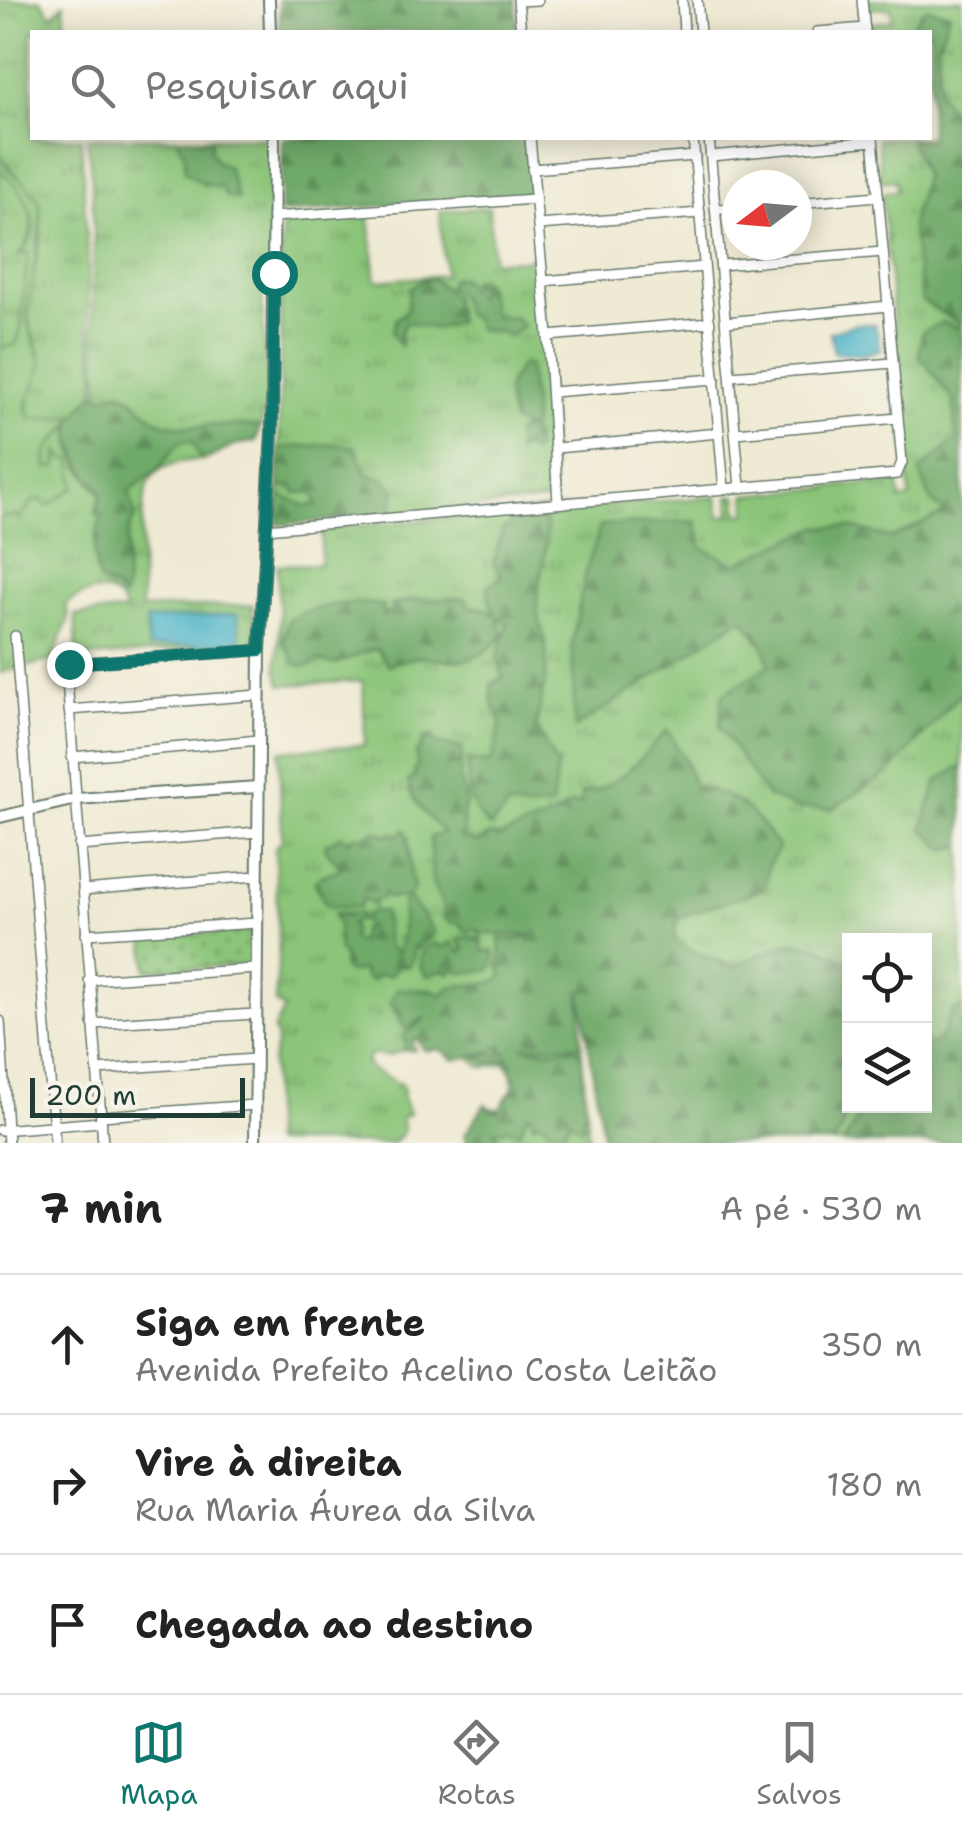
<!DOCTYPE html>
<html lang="pt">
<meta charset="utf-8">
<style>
body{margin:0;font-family:"Shantell Sans",sans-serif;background:#f2f2f2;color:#222}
.controls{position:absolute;right:30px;bottom:30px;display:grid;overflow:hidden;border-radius:0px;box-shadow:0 5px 25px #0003}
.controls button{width:90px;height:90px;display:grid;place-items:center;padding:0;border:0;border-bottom:2px solid #e0e0e0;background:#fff;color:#222;font:50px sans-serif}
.compass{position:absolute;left:722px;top:170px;width:90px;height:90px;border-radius:50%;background:#fff;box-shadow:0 5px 25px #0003;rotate:254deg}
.scale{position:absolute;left:30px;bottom:25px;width:215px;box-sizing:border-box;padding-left:10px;border:5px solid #1f3d34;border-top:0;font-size:28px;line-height:35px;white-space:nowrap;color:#1f3d34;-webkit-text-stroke:8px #f7f3e8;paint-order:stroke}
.stop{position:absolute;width:30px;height:30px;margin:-22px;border:8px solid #0f766e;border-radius:50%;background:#fff}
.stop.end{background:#0f766e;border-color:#fff;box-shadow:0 2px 10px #0008}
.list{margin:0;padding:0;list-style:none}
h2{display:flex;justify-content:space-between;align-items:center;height:130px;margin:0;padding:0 40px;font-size:42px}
h2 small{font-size:32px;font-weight:400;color:#767676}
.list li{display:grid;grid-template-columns:65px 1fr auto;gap:30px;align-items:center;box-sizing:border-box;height:140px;padding:0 40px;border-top:2px solid #e0e0e0}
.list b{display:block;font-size:38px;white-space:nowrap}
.list p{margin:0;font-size:32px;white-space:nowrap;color:#767676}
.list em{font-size:32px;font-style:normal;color:#767676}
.icon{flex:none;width:55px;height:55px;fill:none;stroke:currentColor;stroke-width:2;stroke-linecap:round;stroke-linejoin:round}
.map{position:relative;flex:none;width:962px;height:1143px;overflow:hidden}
.search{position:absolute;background:#fff;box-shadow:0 5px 25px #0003;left:30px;right:30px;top:30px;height:110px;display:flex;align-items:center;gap:25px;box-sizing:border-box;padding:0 35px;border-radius:0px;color:#767676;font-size:38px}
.sheet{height:550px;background:#fff}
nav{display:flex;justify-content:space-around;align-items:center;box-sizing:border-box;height:140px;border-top:2px solid #e0e0e0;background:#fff;font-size:28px;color:#767676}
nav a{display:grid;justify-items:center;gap:5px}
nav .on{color:#0f766e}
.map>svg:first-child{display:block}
.grass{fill:url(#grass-tufts);stroke:#558156;stroke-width:2.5}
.forest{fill:url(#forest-firs);stroke:#48744e;stroke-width:2.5}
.park{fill:url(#park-dots);stroke:#558156;stroke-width:2.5}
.garden{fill:#8bc579;stroke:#558156;stroke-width:2.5}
.water{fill:#4ab3c8;stroke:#34787e;stroke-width:2.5}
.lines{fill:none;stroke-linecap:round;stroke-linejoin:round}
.minor-casing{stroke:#687a6c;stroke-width:12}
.tertiary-casing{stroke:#687a6c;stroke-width:14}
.minor{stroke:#fff;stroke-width:9}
.tertiary{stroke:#fff;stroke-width:10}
.route{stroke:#0f766e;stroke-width:12}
</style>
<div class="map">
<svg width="962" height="1143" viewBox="0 0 962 1143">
<defs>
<pattern id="grass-tufts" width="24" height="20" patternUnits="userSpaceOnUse" patternTransform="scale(2.5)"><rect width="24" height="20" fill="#8bc579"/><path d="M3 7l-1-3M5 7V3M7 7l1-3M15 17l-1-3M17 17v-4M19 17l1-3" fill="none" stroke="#71a164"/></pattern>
<pattern id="forest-firs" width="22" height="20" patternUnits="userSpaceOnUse" patternTransform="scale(2.5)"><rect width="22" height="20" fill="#70aa69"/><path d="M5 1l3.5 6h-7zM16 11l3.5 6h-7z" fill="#5b8c57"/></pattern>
<pattern id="park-dots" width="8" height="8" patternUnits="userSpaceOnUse" patternTransform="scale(2.5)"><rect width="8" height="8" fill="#8bc579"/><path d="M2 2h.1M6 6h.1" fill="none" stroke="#71a164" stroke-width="1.8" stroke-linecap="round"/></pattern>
</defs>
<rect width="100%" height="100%" fill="#f7f3e8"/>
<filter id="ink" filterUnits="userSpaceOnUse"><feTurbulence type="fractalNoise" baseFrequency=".01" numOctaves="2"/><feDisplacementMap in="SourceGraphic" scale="20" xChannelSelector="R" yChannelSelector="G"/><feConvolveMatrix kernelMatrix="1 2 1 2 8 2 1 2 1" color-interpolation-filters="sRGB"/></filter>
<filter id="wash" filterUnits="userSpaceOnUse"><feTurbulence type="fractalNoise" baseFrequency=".0048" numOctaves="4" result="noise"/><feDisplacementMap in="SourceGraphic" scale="40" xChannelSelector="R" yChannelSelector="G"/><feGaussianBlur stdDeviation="2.25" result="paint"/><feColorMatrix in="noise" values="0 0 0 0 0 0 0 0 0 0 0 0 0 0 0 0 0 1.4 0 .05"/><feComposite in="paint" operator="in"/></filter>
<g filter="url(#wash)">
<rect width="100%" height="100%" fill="#efead3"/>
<g class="grass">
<path d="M0 0H41L52 16 64 4 66 32H32V138H81L89 281 88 325 96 374 94 393 74 417 30 419C23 396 38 382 40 359 41 346 28 331 28 316 28 280 45 243 40 208 36 186 9 174 0 153Z"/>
<path d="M868 0H962V1143H834L851 1106H924V941H850L849 962 819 946 760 956 732 967C708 954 695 958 674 938L676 920 694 910 723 902 583 804 563 810 589 1143H468L465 1135 485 1104 493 1109 504 1107 505 1099 513 1088 512 1069 504 1063 482 1068 470 1056 454 1060 440 1049 427 1051 417 1039 411 1041 415 1050H403L388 1056 373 1054 366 1060 369 1068 402 1085 404 1091 402 1095 409 1114 401 1118 404 1131 393 1143H272V1061L277 1041 274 1029 284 1009 275 1003 279 953 275 848 282 840 279 751 365 745 363 681 281 685 277 668 280 619 277 565 320 564 322 529C454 517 585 506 717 497L720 517 730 515 729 496H737L739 514H747L746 495 898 481 900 500 910 498 882 193 897 190 895 180 881 182 878 138H930V32H870L869 24 892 20 891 8 869 9Z"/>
<path d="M87 138H272V260L265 270 250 275 262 290 265 362 272 391 260 427C230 421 195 431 164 423 136 415 138 383 104 397L97 394C102 370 92 349 93 325 94 263 96 198 87 138Z"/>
<path d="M0 170C32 193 41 220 22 254L28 251 21 329 16 345 0 347Z"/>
<path d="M489 207 493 261 525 260 537 254 551 425 553 494 545 501 278 525 282 220 369 217 376 281 445 275 440 211Z"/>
<path d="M71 425C66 449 85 477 101 493L96 513 103 515C94 535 92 562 101 582L114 588C122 564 123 539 135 517L129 491 158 469 179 443 192 441 201 460C183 461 161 463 150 480 138 501 142 582 141 609L253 605 256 645 77 658 75 615 126 611C114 582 87 590 66 604L69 618 52 660 0 673V518L17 515 19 519 33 501 41 499 62 459 60 453 57 467 47 468 46 451Z"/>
</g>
<g class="forest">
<path d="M279 0H515L518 32H280Z"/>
<path d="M925 8 950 13 938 45 939 94 962 124V211L956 222 962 227V325L922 301 911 226 924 175 909 138H930V32H908Z"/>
<path d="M176 138H213L210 148 215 160 228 167 238 199 226 197 221 186 204 185 185 171V155Z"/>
<path d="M283 138H526L531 184 526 196 280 213Z"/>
<path d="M432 278 453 296 458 322 436 329 406 322 400 333 401 347 392 333 396 319 407 310 410 288 421 280Z"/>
<path d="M452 278H461L476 297 480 292 470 282 479 278 486 284 494 316 516 318 523 326 509 337 503 333 477 329 475 319 465 315 459 295 448 287Z"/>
<path d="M943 322 962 329V692L890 772 832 809 796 808 767 796 720 727 722 695 770 665 763 644 742 618 575 728 572 643 586 570 601 525 696 521 701 547 736 564 818 527H850L891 538 945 513 932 502 919 471 956 440 953 400 919 355 922 332Z"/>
<path d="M522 364 529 365C528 387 538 412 530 431L535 438V451L530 452 525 445 517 452V432L526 429 512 421C506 388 501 393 522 364Z"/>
<path d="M118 391C137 396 145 417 164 423 194 431 230 421 260 427L256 441 236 445 205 460H201L192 441 179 443 158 469 129 491 135 517C118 548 133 569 123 598L114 588 100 582C92 562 94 536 102 515L96 514 101 493C90 481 86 473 79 459 64 425 69 421 94 393L104 397Z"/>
<path d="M333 444 355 447 367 474 386 479 395 492 391 514 278 525V494L306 506 317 505 314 492 295 493 293 486 278 487 279 448Z"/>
<path d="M543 512C553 541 538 574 537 604 537 617 543 629 545 642 550 671 542 698 536 726L557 766 552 806 529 809 509 806 490 827C469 809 467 787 467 760L491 763 501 723 492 699 491 684 503 677 497 657 508 623 498 618 503 635C479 663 464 663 429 658 416 655 400 662 388 665L377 649C356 651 338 672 319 660L306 667 294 664 291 654 283 643 288 620C317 605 351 599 383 606V616L393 610 391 605 410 600 466 598 469 606 486 609 495 615 489 600 488 586 501 577 494 562 502 530 522 516Z"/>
<path d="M667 730 685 760 693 785C742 798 750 808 779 848L768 866 764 888C736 902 705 904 677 920L674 938C695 958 708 954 732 967 792 944 788 929 849 962L851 1106 834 1143H604L580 989 582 1045 522 1047 547 1051 576 1048 581 1053 586 1109 582 1119 585 1125 581 1127 570 1120 563 1134C550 1138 550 1127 542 1121L533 1124 532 1116 528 1114 519 1133 507 1128 495 1131 502 1143H468L465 1135 485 1104 491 1111 498 1112 513 1088 519 1094 520 1088 504 1059 487 1063 477 1057 507 1052H500L502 1045 490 1052 454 1060 440 1049 424 1050 417 1039 411 1041 415 1050H403L406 1047 404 1036 425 1018 405 1029 390 1003 397 990 431 989 442 995 450 987 495 982 503 975 498 965 501 955 499 938 516 940 532 935 479 934 476 929 467 932 458 922 451 923 443 918 445 911 432 882 430 837 444 833C430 819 411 802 408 781L415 777 414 772 417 766 416 752 421 747 423 739 432 735 436 743 462 748 460 782 467 801 463 812 464 833 459 836 477 842 491 835 499 837 553 816 571 804H582L581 794C620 788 641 757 667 730Z"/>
<path d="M962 766V845L945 850 922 828 938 780Z"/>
<path d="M375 830 385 835 394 833 396 836 405 830C413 849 407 869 414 887L409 898 435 933 418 950 416 945 413 947 414 957 408 967 400 965 389 976 380 974 371 981 365 977 362 970 348 973 343 967 344 957 339 950 338 924 333 914H361L359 920 350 924 354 931 351 938 359 942 362 929 368 927 362 920 373 911 384 912 387 944 395 953C406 939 400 919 404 900L408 897 388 898 384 893 382 898 375 899 373 906 366 899 362 900 359 908C335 902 330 921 315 882L319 877 341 868 326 850V844L342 836 349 841 351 837 369 835Z"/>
<path d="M476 937 482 939 483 951H494L495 957 490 970 462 973 455 969 449 974 444 970 427 976C414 963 421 950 434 943L443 947 451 942 461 953 464 949 459 942 461 938Z"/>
<path d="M962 1007V1143H843L866 1106H924L925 1045 939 1042 952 1011Z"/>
</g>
<path class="park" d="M250 931 252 965 147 970 145 937Z"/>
<path class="garden" d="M0 153 7 168 27 185 40 203V225L27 320 42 365 26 406 30 419 74 417C65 437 41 443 47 468L57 467 59 451 62 458 72 460 75 487 47 506 41 499 33 501 19 520 17 515 0 518V347L16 345 21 328 28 252 17 256C49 230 27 190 0 170Z"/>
<g class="water">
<path d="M856 324H875L881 350 862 355 834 353 830 332Z"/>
<path d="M238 614 240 642 148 648 146 620Z"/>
</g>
</g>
<g filter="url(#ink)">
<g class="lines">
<g class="minor-casing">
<g id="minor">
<path d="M518 0 521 32"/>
<path d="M682 0 684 32"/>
<path d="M697 0 700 32"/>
<path d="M862 0 865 32"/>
<path d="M519 1 538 0"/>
<path d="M817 32 865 28"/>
<path d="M530 138 548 336 558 503"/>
<path d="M693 138 724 489"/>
<path d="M709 138 740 487"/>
<path d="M711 156 873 141"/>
<path d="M532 169 695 156"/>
<path d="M797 203 878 196"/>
<path d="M716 209 737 208"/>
<path d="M273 217 535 199"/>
<path d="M538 225 700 213"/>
<path d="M721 265 883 252"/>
<path d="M543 281 704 267"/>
<path d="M726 322 888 306"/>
<path d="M548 336 710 322"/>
<path d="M731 376 893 363"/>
<path d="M552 392 715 379"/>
<path d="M736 433 898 418"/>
<path d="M556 448 719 433"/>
<path d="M266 529 897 474 902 462 873 138"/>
<path d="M15 636 55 1143"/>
<path d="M69 710 259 695"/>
<path d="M72 757 259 740"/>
<path d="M79 846 258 832"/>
<path d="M83 890 257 876"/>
<path d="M86 934 257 923"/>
<path d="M89 980 256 969"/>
<path d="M0 1021 8 1143"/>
<path d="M93 1024 255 1014"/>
<path d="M97 1070 255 1059"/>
<path d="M101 1116 255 1105"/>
<path d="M0 1130 101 1122"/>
<path d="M103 1143 66 667 77 663 260 650"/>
</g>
</g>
<g class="tertiary-casing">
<g id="tertiary">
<path d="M269 0 270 32"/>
<path d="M0 817 76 799 258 787"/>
<path d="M255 1143 260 650 272 432 274 138"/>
</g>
</g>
<use href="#minor" class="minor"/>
<use href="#tertiary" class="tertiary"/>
</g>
</g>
<g class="lines" filter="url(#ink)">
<path class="route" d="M69 664 260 650 272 432 274 273"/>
</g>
</svg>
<div class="controls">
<button><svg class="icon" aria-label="locate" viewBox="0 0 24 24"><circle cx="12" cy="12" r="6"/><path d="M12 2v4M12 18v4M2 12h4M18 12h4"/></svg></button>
<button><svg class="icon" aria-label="layers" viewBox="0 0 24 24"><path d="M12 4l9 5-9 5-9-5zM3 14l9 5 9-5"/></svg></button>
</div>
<svg class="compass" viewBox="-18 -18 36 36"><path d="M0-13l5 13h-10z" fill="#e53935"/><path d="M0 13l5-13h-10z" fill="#767676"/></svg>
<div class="scale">200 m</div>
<div class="stop" style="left:274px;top:273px"></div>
<div class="stop end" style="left:69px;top:664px"></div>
<div class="search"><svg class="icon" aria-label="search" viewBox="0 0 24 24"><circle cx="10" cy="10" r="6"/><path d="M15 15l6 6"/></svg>Pesquisar aqui</div>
</div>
<section class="sheet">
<h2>7 min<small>A pé · 530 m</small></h2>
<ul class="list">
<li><svg class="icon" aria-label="ahead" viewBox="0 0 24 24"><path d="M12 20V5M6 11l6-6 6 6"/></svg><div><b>Siga em frente</b><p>Avenida Prefeito Acelino Costa Leitão</p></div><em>350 m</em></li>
<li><svg class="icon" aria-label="right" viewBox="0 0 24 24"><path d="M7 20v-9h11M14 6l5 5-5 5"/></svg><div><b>Vire à direita</b><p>Rua Maria Áurea da Silva</p></div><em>180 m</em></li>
<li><svg class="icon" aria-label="arrive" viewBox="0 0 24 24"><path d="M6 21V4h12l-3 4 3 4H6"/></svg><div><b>Chegada ao destino</b></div></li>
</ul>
</section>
<nav>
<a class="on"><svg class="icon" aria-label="map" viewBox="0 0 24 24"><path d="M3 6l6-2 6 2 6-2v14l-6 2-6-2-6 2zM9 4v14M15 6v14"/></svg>Mapa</a>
<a><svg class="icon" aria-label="directions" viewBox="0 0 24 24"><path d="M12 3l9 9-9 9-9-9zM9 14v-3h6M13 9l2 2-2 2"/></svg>Rotas</a>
<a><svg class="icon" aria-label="saved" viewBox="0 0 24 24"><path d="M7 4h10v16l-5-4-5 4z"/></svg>Salvos</a>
</nav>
